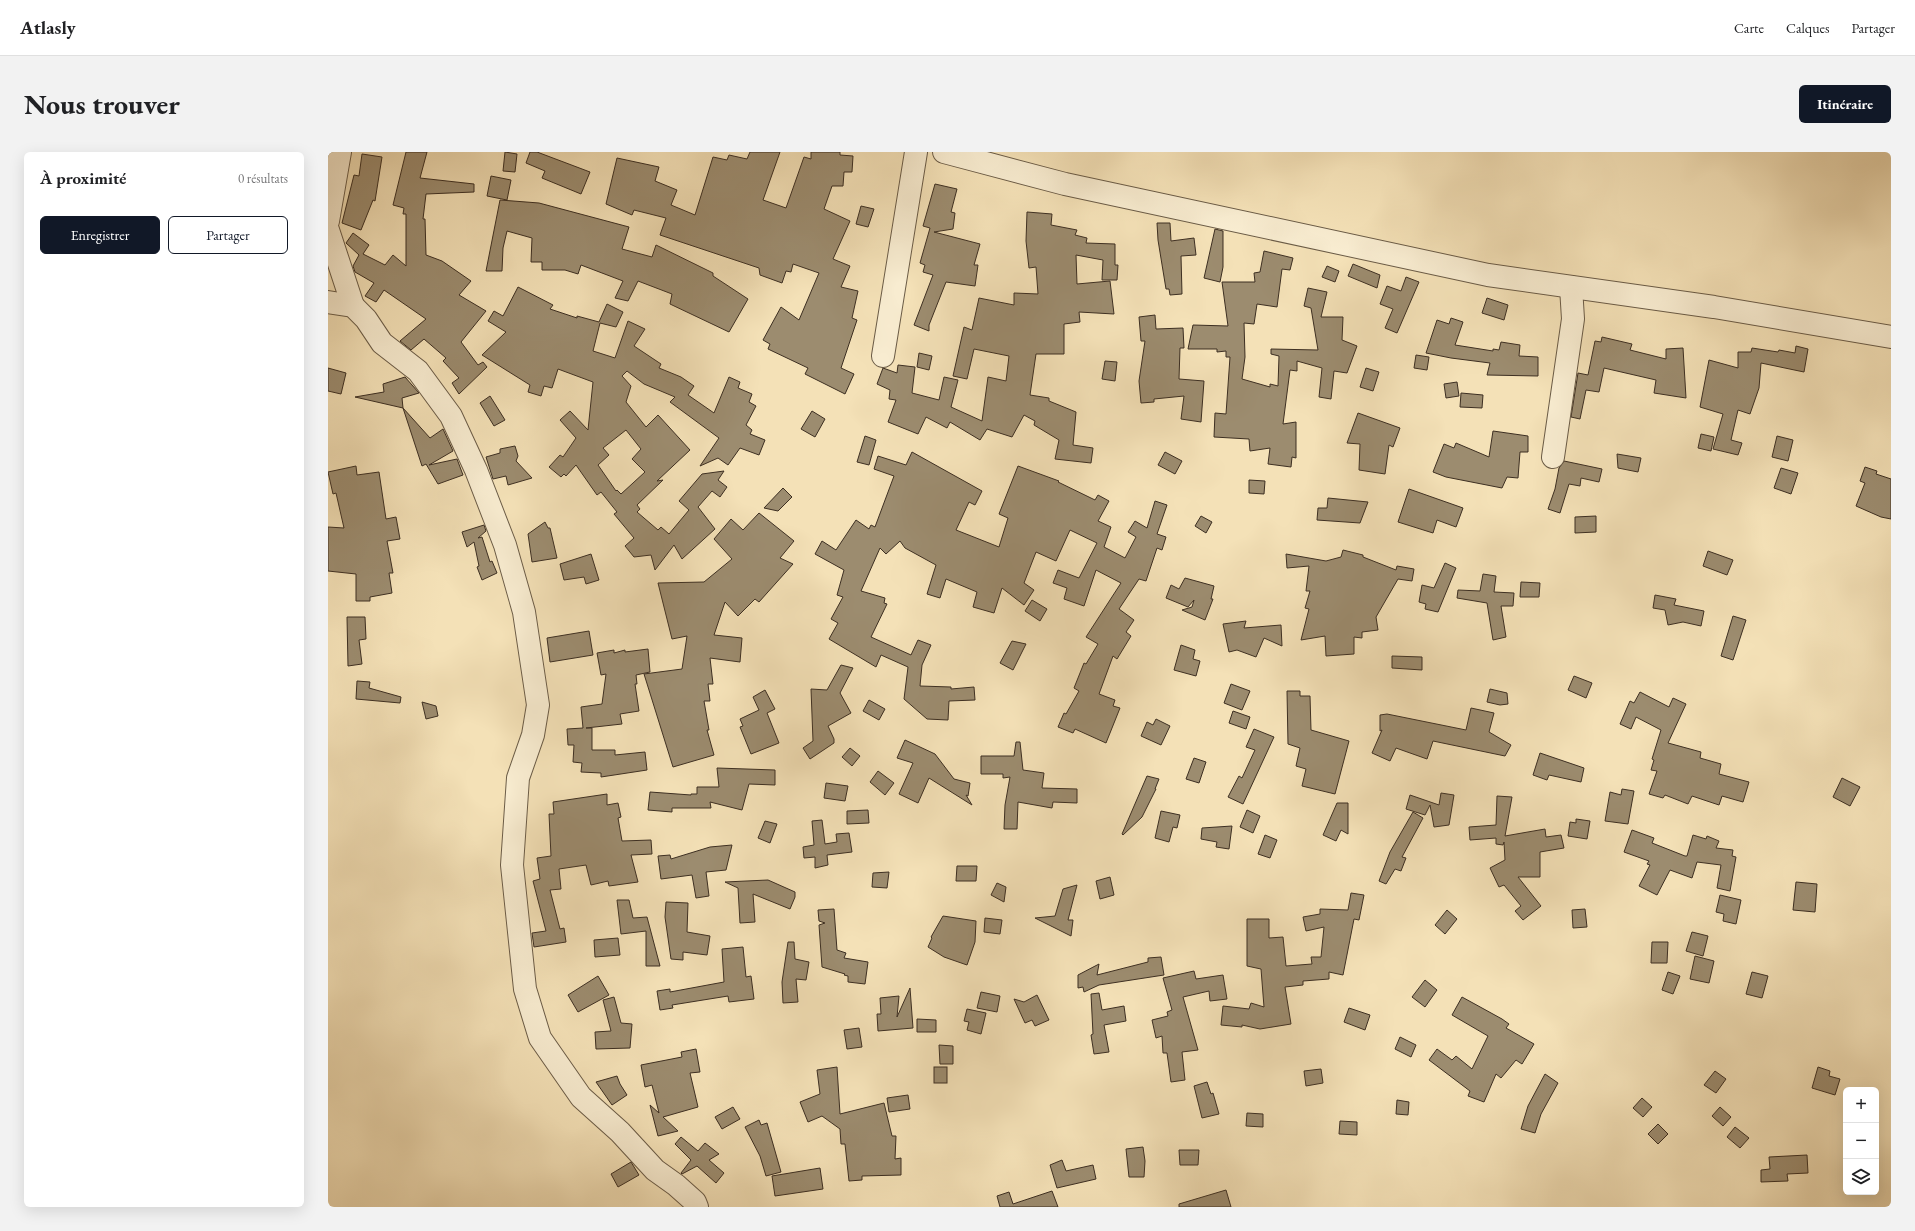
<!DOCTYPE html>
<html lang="fr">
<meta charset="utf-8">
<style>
body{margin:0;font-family:"EB Garamond",serif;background:#f2f2f2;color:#202124}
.controls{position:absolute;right:12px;bottom:12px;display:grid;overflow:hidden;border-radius:6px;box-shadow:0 4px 16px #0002}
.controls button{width:36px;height:36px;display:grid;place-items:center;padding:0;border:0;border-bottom:1px solid #e0e0e0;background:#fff;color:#202124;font:20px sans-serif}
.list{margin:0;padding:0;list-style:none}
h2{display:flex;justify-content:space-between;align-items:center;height:52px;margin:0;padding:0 16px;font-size:17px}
h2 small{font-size:13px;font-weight:400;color:#757577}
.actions{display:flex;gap:8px;padding:12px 16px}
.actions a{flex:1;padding:9px 0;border:1px solid #111827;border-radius:6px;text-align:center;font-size:14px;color:#111827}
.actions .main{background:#111827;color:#fff}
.icon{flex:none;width:22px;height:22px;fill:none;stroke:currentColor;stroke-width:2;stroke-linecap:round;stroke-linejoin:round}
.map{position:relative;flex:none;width:1563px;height:1055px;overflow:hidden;border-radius:6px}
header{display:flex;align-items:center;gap:24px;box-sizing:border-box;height:56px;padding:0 20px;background:#fff;border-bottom:1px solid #e0e0e0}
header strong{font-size:19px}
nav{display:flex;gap:22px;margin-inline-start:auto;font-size:14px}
.intro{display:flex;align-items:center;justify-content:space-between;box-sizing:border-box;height:96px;padding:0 24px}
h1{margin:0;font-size:28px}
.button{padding:10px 18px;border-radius:6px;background:#111827;color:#fff;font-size:14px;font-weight:700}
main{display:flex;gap:24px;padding:0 24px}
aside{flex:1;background:#fff;border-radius:6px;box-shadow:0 4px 16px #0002}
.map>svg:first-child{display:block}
.building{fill:#9c8c6f;stroke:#3d2f22;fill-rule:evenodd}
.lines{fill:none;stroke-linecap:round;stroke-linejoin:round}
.minor-casing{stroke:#6b5c47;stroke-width:24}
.minor{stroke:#f8ecd0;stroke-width:22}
</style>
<header>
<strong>Atlasly</strong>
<nav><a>Carte</a><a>Calques</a><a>Partager</a></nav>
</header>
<div class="intro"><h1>Nous trouver</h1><a class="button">Itinéraire</a></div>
<main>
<aside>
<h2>À proximité<small>0 résultats</small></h2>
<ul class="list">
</ul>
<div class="actions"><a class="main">Enregistrer</a><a>Partager</a></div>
</aside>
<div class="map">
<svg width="1563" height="1055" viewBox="0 0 1563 1055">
<rect width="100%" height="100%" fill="#f4e1b7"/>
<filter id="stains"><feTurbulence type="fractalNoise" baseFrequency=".005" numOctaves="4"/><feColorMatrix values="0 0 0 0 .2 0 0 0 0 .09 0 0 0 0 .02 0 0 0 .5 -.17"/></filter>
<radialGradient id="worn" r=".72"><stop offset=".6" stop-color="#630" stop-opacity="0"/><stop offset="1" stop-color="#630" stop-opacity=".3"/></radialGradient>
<g class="building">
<path d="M78 0H99L92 26 146 32V40L98 42 95 67H97L98 103 114 109 143 129 131 143 158 159 133 190 150 213 155 210 159 215 131 242 124 231 131 226 115 209 118 206 96 187 83 198 72 189 98 167 56 138 48 150 37 144 46 131 27 120 25 114 31 103 18 91 25 81 41 93 35 102 57 113 65 103 78 114V62H75L76 56 65 53Z"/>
<path d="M177 0 189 2 187 20 175 19Z"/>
<path d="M202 0H209L262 20 253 42 214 26 217 19 198 11Z"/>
<path d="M422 0H452L435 48 458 56 476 5 483 7V0H512V3L525 4 524 20H516L515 34H504L496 57 522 69 505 107 522 114 513 135 530 139 524 166 529 168 513 216 526 222 517 242 477 222 480 216 440 197 442 192 435 188 453 155 471 168 491 121 465 112 463 120 458 119 454 131 432 123 431 116 332 83 338 66 306 58 304 63 278 52 289 6 331 15 327 29 349 38 343 53 367 63 385 5 399 8 401 3 419 7Z"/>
<path d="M34 2 54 5 47 49 45 48 33 78 14 71 26 23 31 24Z"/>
<path d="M163 24 183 28 179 48 159 44Z"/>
<path d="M607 32 629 37 623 60 627 61 625 77 606 80 652 92 646 113H650L647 134 618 130 601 173V179L586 173 605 123 595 120 597 113 592 111 602 76 595 74Z"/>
<path d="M172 48 211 51 301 75 294 97 324 105 328 93 385 121V124L420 147 401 180 342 152 344 142 310 129 300 149 287 146 295 129 253 113 250 122 237 118H214V110H203L204 86 179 79 175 96 174 119H158Z"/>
<path d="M533 54 546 57 540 75 528 72Z"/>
<path d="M699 60 724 62 723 73 749 78 747 83 759 86 758 91 787 92V113H790L789 128H774L775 108 748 103 749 132 782 129 786 162 751 160 752 170 736 172V202H708L702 243 721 246V249L748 260 745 293 765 296 763 311 727 307 731 288 706 273 707 269 696 263 684 285 659 277 652 288 622 270 619 276 598 265 590 282 560 270 568 248 561 247 562 238 549 232 555 216 569 221 570 213 587 215 584 241 611 248 616 225 630 228 623 255 654 269 660 225 678 229 681 204 646 197 639 227 625 224 636 175 644 178 651 146 686 153V141L710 142 708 115 701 116 698 89Z"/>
<path d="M829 71H842L843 89 866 86 868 103 853 104 854 142 842 143 841 137H838L830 88Z"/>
<path d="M887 77 895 79V115L892 130 876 126Z"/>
<path d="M936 99 965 106 962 118 954 117 949 155 929 152 926 172 916 171 917 205 914 227 942 235V232L950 234 951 204 943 202V197L990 198 983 156 976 154 980 136 999 140 993 165H1015L1014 188 1029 194 1019 221 1006 219 1003 247 991 245 994 216 969 209V219L962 218 955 272 968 270V306L964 305 963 315 940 312 942 296 922 299 921 287 886 285 887 261 898 262 902 205H898V199L889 200V197H860L865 173 900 174 894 130H927L926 121 932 120Z"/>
<path d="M1025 112 1052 123 1049 136 1020 124Z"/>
<path d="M999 114 1011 119 1007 130 994 125Z"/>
<path d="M1078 125 1091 130 1069 181 1057 176 1065 157 1052 152 1059 134 1073 139Z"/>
<path d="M190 135 225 153 222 157 249 166V164L271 170 279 152 295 160 288 175 272 171 265 199 287 206 300 169 317 177 306 194 333 212 331 216 353 225 366 234 360 243 386 261 401 225 412 230 410 236 424 242 421 250 428 254 418 273 424 278 422 282 437 288 431 303 412 296 400 313 390 306 372 314 391 286 342 250 347 245 316 232 299 219 294 224 303 234 298 250 318 275 330 263 362 298 329 329 335 328 309 353 312 357 309 360 330 378 333 375 341 382 361 358 351 349 374 322 396 319 390 328 399 335 392 345 384 339 370 355 387 377 354 407 346 393 327 418 323 403 306 405 297 394 306 386 286 362 289 360 273 340 269 343 248 313 238 324 236 322 233 325 221 315 232 303 235 305 248 286 232 268 242 259 260 278 265 230 230 217 224 236 216 234 213 244 200 240 202 233 154 203 178 180 160 169 166 159 175 164ZM298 278 313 297 304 307 317 320 293 342 289 338 288 339 270 313 281 303 275 296Z"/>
<path d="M1159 146 1180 153 1176 168 1154 161Z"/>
<path d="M827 163 828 177 855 176 856 196H852L851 227 876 229 873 270 853 267 856 244 826 247V250L813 251 811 229 817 189H813L811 165Z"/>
<path d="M1123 166 1135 170 1127 193 1165 199V197L1171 198 1173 190 1192 193 1191 204 1210 205V224L1159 223 1162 211 1123 206 1098 201 1109 168 1121 172Z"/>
<path d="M1274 185 1304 192 1302 198 1338 207V197L1355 196 1358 246 1326 241 1328 228 1276 216 1271 240 1258 238 1252 267 1243 265 1250 221 1260 223 1267 189 1273 190Z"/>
<path d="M1468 194 1480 197 1476 220 1433 211 1431 236 1422 262 1410 258 1403 288 1414 291 1410 303 1385 297 1395 262 1372 255 1381 208 1410 216V200H1423L1424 196 1450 200 1451 198 1467 201Z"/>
<path d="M591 201 604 204 601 218 589 215Z"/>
<path d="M1088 203 1101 205 1099 218 1086 216Z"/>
<path d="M777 209 789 210 787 229 774 227Z"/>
<path d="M0 216 18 221 13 242 0 239Z"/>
<path d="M1038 216 1051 220 1045 239 1032 235Z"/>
<path d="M77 225 91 241 74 246 75 256 102 286 115 277 125 299 101 313 129 307 135 323 110 332 98 312 94 314 75 256 27 245 56 240 55 232Z"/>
<path d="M1129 230 1131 244 1118 246 1116 232Z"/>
<path d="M1133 241 1155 243 1154 256 1132 255Z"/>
<path d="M162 244 177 268 166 274 152 251Z"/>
<path d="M484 259 497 267 487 285 473 277Z"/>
<path d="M1030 261 1072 276 1065 295 1061 293 1057 322 1031 318 1032 292 1019 291Z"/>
<path d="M1165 279 1200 284V300H1192L1190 326 1179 325 1174 336 1118 325 1105 320 1116 292 1126 296 1128 291 1161 305Z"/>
<path d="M1373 282 1386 285 1383 299 1370 296Z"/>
<path d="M537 284 548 288 541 313 529 310Z"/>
<path d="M1449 284 1465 288 1460 309 1444 305Z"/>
<path d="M187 294 190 304 188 309 204 326 180 333 178 324 165 327 158 305 172 301V297Z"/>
<path d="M584 300 654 339 647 353 641 350 628 378 671 395 680 366 671 362 690 314 731 329 730 330 767 348 770 343 781 349 770 369 783 375 776 395 797 406 808 385 800 380 807 369 819 376 827 349 839 353 829 382 838 385 834 398 829 396 818 429 811 427 791 457 806 468 798 480 803 484 789 507 785 504 771 542 787 548 785 554 792 556 778 591 747 577 745 581 730 575 736 561 738 562 751 539 746 536 756 511 758 512 770 492 758 485 793 431 768 418 756 454 736 447 739 436 725 431 730 418 751 426 769 391 742 378 728 409 708 400 696 431 706 438 696 453 674 436 666 461 645 455 649 440 618 427 612 446 599 442 608 413 577 396 572 389 558 402 552 396 533 439 557 446 556 451 559 452 543 485 583 503 590 488 603 493 594 513 592 534 623 535V537L646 535 647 548 621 549 620 568 599 567 576 547 580 515 553 503 548 515 501 487 510 471 503 467 515 445 509 443 516 418 487 402 494 389 508 398 528 368 541 377 543 373 547 375 566 324 546 317 550 304 578 313Z"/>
<path d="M837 300 854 309 847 322 830 313Z"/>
<path d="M1289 302 1313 306 1310 320 1290 316Z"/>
<path d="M1236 309 1274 317 1271 330 1253 326 1252 334 1241 332 1232 361 1220 357 1227 337 1231 316Z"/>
<path d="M28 314 29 323 51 320 58 367 68 365 72 387 59 389 65 421H61L64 441 42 445V449H28V422L0 419V375L16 376 8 341 5 342 0 320Z"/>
<path d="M1537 315 1549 319 1548 322 1563 327V367L1553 365 1528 354 1537 331 1532 329Z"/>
<path d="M1453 316 1470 321 1463 342 1446 336Z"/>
<path d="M921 328 937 329 936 342 921 341Z"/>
<path d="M455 336 464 345 450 359 436 356Z"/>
<path d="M1081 337 1135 356 1128 375 1109 368 1105 381 1070 370Z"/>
<path d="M1000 346 1040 350 1032 371 989 368 990 356H999Z"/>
<path d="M431 361 466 389 452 406 465 412 431 450 427 447 410 464 397 450 386 483 414 486 412 510 382 506 385 532H380L382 549H376L381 578H379L386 603 345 615 316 522 354 517 359 484 344 487 330 431 376 430 404 407 386 387 403 367 415 378Z"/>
<path d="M873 364 884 370 878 381 867 374Z"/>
<path d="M1268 364V380L1247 381V365Z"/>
<path d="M217 370 220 376H222L229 406 204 410 200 382Z"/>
<path d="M156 373 158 379 150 386 154 385 162 410 164 409 169 421 154 428 149 415 151 414 146 390 139 395 134 380Z"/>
<path d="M1015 398 1035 403V405L1068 418 1069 414 1086 417 1084 429 1070 427 1048 465 1050 478 1034 480V486L1026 485V502L998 504 997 484 973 488 981 457 977 456 982 439H978L981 414 959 416 958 402 998 409 1013 405Z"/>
<path d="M1380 399 1405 408 1399 423 1375 414Z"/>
<path d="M263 402 271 428 258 432 256 425 236 428 232 412Z"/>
<path d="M1117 411 1128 416 1110 460 1097 457 1098 452 1091 450 1094 433 1106 436Z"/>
<path d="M1155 422 1168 424 1166 440 1186 441 1185 454H1173L1178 485 1165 488 1159 451 1129 446 1130 438 1152 439Z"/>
<path d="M857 426 886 434 883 447H885L877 468 854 458 864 455 866 448 860 455 838 446 843 433 851 437Z"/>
<path d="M1193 430 1212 431 1211 445H1192Z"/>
<path d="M1327 443 1348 447 1346 453 1376 459 1373 474 1355 470 1340 473 1337 458 1325 456Z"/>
<path d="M704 448 719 457 712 469 697 459Z"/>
<path d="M1405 464 1418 468 1405 508 1393 504Z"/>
<path d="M19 465H37L38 487 31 488 34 512 20 514Z"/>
<path d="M918 469 916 476 953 473 954 494 936 486 928 505 909 498 901 500 895 472Z"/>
<path d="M261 479 265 503 222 510 219 486Z"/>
<path d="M684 489 698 492 685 518 672 511Z"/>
<path d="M853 493 867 498 865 507 872 509 868 524 846 518Z"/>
<path d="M320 497 322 520 308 523 309 532H307L311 559 292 562 294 572 258 576H264V598H287V603L317 600 319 618 273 625V621L253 620 254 611 245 610 246 593H240L239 577 255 576 253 555 274 552 278 522 273 523 269 501 286 498V501L297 498V500Z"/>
<path d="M1064 504 1094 505V518L1064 516Z"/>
<path d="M513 513 525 516 512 541 523 561 500 574 506 587V591L482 607 475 596 485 589 483 537 499 538Z"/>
<path d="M1246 524 1264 531 1258 546 1240 538Z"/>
<path d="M29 529 42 530 41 536 73 545 72 551 28 547Z"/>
<path d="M903 532 922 539 914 558 896 551Z"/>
<path d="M1162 537 1179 541 1180 552 1172 553 1159 550Z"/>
<path d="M437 538 447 557 439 561 451 591 423 602 412 575 415 574 412 567 431 558 425 545Z"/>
<path d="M959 539H972V544H982L983 578 1021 589 1007 642 974 634 978 617 968 614 972 596 960 592Z"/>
<path d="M1312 540 1341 555 1345 546 1358 552 1340 591 1373 600 1372 606 1393 612 1391 622 1421 630 1415 650 1394 644 1391 653 1364 644 1360 652 1337 643 1335 646 1321 642 1329 619 1323 618 1326 608 1324 607 1333 578 1308 565 1303 577 1292 572 1302 549 1306 551Z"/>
<path d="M541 548 557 557 551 568 535 559Z"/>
<path d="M94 550 108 554 110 564 98 567Z"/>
<path d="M1143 556 1166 561 1161 580 1183 593 1177 604 1105 589 1099 607 1068 596 1062 609 1044 601 1054 578 1052 579V563L1059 562 1138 578Z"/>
<path d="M905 559 922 565 918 577 901 571Z"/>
<path d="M828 567 842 574 833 593 813 584 819 570 825 573Z"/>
<path d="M926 577 946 585 915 652 900 645 911 624 914 626 927 598 918 595Z"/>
<path d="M577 588 607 602 626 627 642 631 640 644 638 643 644 653 601 626 590 651 571 642 585 611 569 606Z"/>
<path d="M688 590H692L695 618 716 621 714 636 749 637V651L725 650 724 656 690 650 689 677H676L677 653 682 625 675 626V622H653V604H686Z"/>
<path d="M522 596 532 604 524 614 514 605Z"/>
<path d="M1212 601 1256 616 1253 630 1221 623 1219 628 1205 623Z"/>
<path d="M866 606 878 610 871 631 858 627Z"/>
<path d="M389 616 447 618V633L421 632 414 658 382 650 383 656H344V660L320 658 322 640 363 643V642H369V635H391Z"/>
<path d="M550 619 566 631 557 643 542 630Z"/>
<path d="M819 624 831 627 827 637H828L814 665 795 683 794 682Z"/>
<path d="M1514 626 1532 635 1522 654 1505 645Z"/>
<path d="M498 631 520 634 517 649 496 646Z"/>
<path d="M1294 637 1306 639 1300 672 1277 669 1282 640 1293 643Z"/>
<path d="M1113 641 1126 643 1121 673 1106 675 1102 653 1097 663 1078 657 1082 643 1111 653Z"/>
<path d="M279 642V653L290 651 293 665 290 666 294 689 323 688 324 702 303 703 310 730 281 734 280 729 263 733 258 713 231 717 233 737 222 738 232 777 236 776 238 790 206 795 204 781 218 779 205 729 212 727 209 706 223 704 221 662H226L225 650Z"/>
<path d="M1169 644 1184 645 1177 684 1217 677 1218 685 1233 683 1236 696 1212 700V725H1190L1213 754 1195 768 1187 759 1193 754 1176 733 1171 735 1162 716 1177 708 1176 690 1175 693 1168 692V686L1142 688 1141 675 1168 673Z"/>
<path d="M1009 651H1020V682L1013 678 1008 689 995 683Z"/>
<path d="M540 658 541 671 519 672V659Z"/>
<path d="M919 658 932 664 925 681 912 675Z"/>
<path d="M833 659 852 663 849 676 845 675 841 690 827 686Z"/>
<path d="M1085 660 1095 666 1074 705 1078 706 1073 719 1067 717 1058 732 1051 729 1062 700Z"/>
<path d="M1248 667 1262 669 1259 687 1240 684 1242 670 1248 671Z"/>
<path d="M494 668 497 692 509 690 508 682 521 681 524 700 499 703 500 713 487 716V705L476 706 475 695 486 693 484 669Z"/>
<path d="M437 669 449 672 442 691 430 686Z"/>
<path d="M904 674 901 697 888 695 889 690 873 687 874 676Z"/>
<path d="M1304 678 1326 686 1324 691 1357 704H1359L1365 683 1378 687 1379 684 1391 689 1388 696 1405 698 1404 704 1408 705 1402 739 1389 736 1393 713 1369 710 1364 726 1342 718 1329 743 1311 734 1322 713 1319 712 1321 709 1296 700Z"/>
<path d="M937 683 949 688 942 706 930 702Z"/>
<path d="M404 693 398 718 378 720 381 744 368 746 364 723 333 727 330 704 342 703 343 707 382 695Z"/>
<path d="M629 714H649L648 729H628Z"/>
<path d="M561 720 559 736 544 735 545 721Z"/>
<path d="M782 725 786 743 772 747 768 729Z"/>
<path d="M440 728 467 740V745L462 757 425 742 427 770 412 771 410 736 397 730Z"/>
<path d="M1468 730 1489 732 1487 760 1465 758Z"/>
<path d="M669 731 678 735 676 750 663 743Z"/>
<path d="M749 733 740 768H745L743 784 707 766 727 764 735 737Z"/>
<path d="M1023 741 1036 743 1031 768 1026 767 1015 823 1001 820V827L975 829V833L957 835 963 872 932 877 914 873V875L893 873 895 854 921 857 923 851 936 855 933 817 919 814V767H941V786L955 785 958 814 984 812 983 805H993L996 775 978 779 975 765 992 762V757L1020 758Z"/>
<path d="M1392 743 1413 748 1408 772 1395 769 1396 762 1388 760Z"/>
<path d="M289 748H301L305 766 319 765 332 814H318V779L293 782Z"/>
<path d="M338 750 360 751 359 780 382 784 379 803 355 800V808L343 807 337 765Z"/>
<path d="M506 757 509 798 518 801 516 806 540 810 537 832 520 830V824L516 823 517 822 494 815 491 773 497 771 491 769 490 758Z"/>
<path d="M1257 757 1259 775 1245 776 1244 758Z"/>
<path d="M1119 758 1129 767 1117 782 1107 773Z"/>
<path d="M615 764 648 769 647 790 639 813 616 805 600 795 604 786 603 785Z"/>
<path d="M657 766 674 768 672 782 656 780Z"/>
<path d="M1364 780 1380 784 1375 804 1358 799Z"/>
<path d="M290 786 292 803 267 805 266 788Z"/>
<path d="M460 790H466L467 807 481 810 478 828 468 827 470 850 455 851 454 830Z"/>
<path d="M1324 790H1340L1339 811H1323Z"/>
<path d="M415 795 418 825 423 824 426 847 401 850 400 844 344 853 345 856 332 858 329 839 342 837V840L396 830 394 797Z"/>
<path d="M1367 804 1386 809 1381 831 1362 827Z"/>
<path d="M833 805 836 823 771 833 756 840 755 835 750 836V823L771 812 769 823 820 810V806Z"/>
<path d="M866 819 868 827 895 823 899 847 882 849 881 839 855 845 870 898 854 900 857 928 843 930 839 901H835L834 884 828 886 824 868 840 864 839 860 844 858 835 826Z"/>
<path d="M1340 820 1352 824 1345 842 1334 838Z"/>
<path d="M1424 820 1440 824 1434 846 1418 842Z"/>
<path d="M270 824 281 843 250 860 240 843Z"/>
<path d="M1097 828 1109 838 1097 855 1084 845Z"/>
<path d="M582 836 585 876 550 879 549 862H553L552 846 571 844 569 865Z"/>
<path d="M653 840 672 844 669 860 649 856Z"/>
<path d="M771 841 774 858 796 854 798 869 776 873 781 900 766 902 763 883 765 882 763 842Z"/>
<path d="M709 843 721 868 707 874 704 868 697 871 686 847 696 850Z"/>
<path d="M286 845 293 871 304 872 302 896 268 897 267 880 283 879 275 848Z"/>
<path d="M1134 845 1174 867 1181 872 1178 876 1206 892 1194 912 1188 908 1173 926 1168 922 1156 950 1140 944 1142 939 1101 908 1109 897 1124 908 1128 904 1144 917 1160 884 1124 863Z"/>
<path d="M1021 856 1042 863 1037 878 1016 870Z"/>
<path d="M639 857 658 861 653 882 639 878 641 870 636 869Z"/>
<path d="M589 867 608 868V880H589Z"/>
<path d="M531 876 534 895 519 897 516 878Z"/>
<path d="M1072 885 1088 893 1083 905 1067 897Z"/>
<path d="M611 893 625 894V912H612Z"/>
<path d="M368 897 372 920 362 921 370 955 335 965 350 979 330 984 322 953 331 961 324 933 317 935 313 913 354 905 353 900Z"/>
<path d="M509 915 512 962 556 951 564 984H568L567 1007 573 1006V1023L534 1024V1028L521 1029 517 992H513L512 977 494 964 480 970 472 950 492 942 489 918Z"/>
<rect x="606" y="915" width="13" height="16"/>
<path d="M1490 915 1502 919 1501 924 1512 927 1507 943 1484 936Z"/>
<path d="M993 917 995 931 978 934 976 919Z"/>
<path d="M1387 919 1398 927 1388 941 1376 933Z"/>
<path d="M1217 922 1230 931 1213 962 1207 981 1193 977 1200 954Z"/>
<path d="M289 924 292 932 299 943 284 953 268 930Z"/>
<path d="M879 930 883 942 885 941 891 962 874 966 866 934Z"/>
<path d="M580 943 582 957 561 960 559 946Z"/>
<path d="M1314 946 1324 955 1315 965 1305 956Z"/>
<path d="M1069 948 1081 950 1080 963 1068 962Z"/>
<path d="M405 955 412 967 394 977 387 965Z"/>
<path d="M1392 955 1403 965 1395 974 1384 964Z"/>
<path d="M919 961 935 962V975L918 974Z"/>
<path d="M431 968 433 973 439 971 453 1020 438 1024 432 1004 417 975Z"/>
<path d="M1012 969 1029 970V983L1011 982Z"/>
<path d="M1330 972 1340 982 1330 992 1320 982Z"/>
<path d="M1407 975 1421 986 1412 996 1399 985Z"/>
<path d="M353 985 370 999 377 991 391 1002 381 1008 396 1021 388 1031 369 1014 354 1022 353 1021 363 1008 347 992Z"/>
<path d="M815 995 817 1009 816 1025H801L798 997Z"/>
<path d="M851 998H871L870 1013H852Z"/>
<path d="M1479 1003 1480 1021 1459 1022 1460 1029 1433 1030V1018L1442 1017 1441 1005Z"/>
<path d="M734 1008 738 1019 765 1013 768 1027 729 1036 722 1013Z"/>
<path d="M303 1010 311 1023 290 1035 283 1022Z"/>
<path d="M492 1016 495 1037 447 1044 444 1024Z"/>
<path d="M898 1038 903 1055H851V1052Z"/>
<path d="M724 1039 730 1055H672L669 1044 681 1040 685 1052Z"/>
</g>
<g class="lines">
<g class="minor-casing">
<g id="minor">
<path d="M616 0 737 32 1160 123 1386 155 1563 185"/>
<path d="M0 69 12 0"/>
<path d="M0 78 25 154"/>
<path d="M0 150 25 154 38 167 54 191 90 219 123 264 148 318 177 393 196 460 210 553 205 583 190 626 184 713 197 837 212 886 253 945 292 980 327 1018 348 1033 367 1050 369 1055"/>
<path d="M555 204 588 0"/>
<path d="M1225 305 1245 167 1243 135"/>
</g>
</g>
<use href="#minor" class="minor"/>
</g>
<rect width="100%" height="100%" filter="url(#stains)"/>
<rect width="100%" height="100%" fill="url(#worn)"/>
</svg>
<div class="controls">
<button>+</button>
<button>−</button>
<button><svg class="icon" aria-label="layers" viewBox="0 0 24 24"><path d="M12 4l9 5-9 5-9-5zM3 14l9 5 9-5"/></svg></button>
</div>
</div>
</main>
